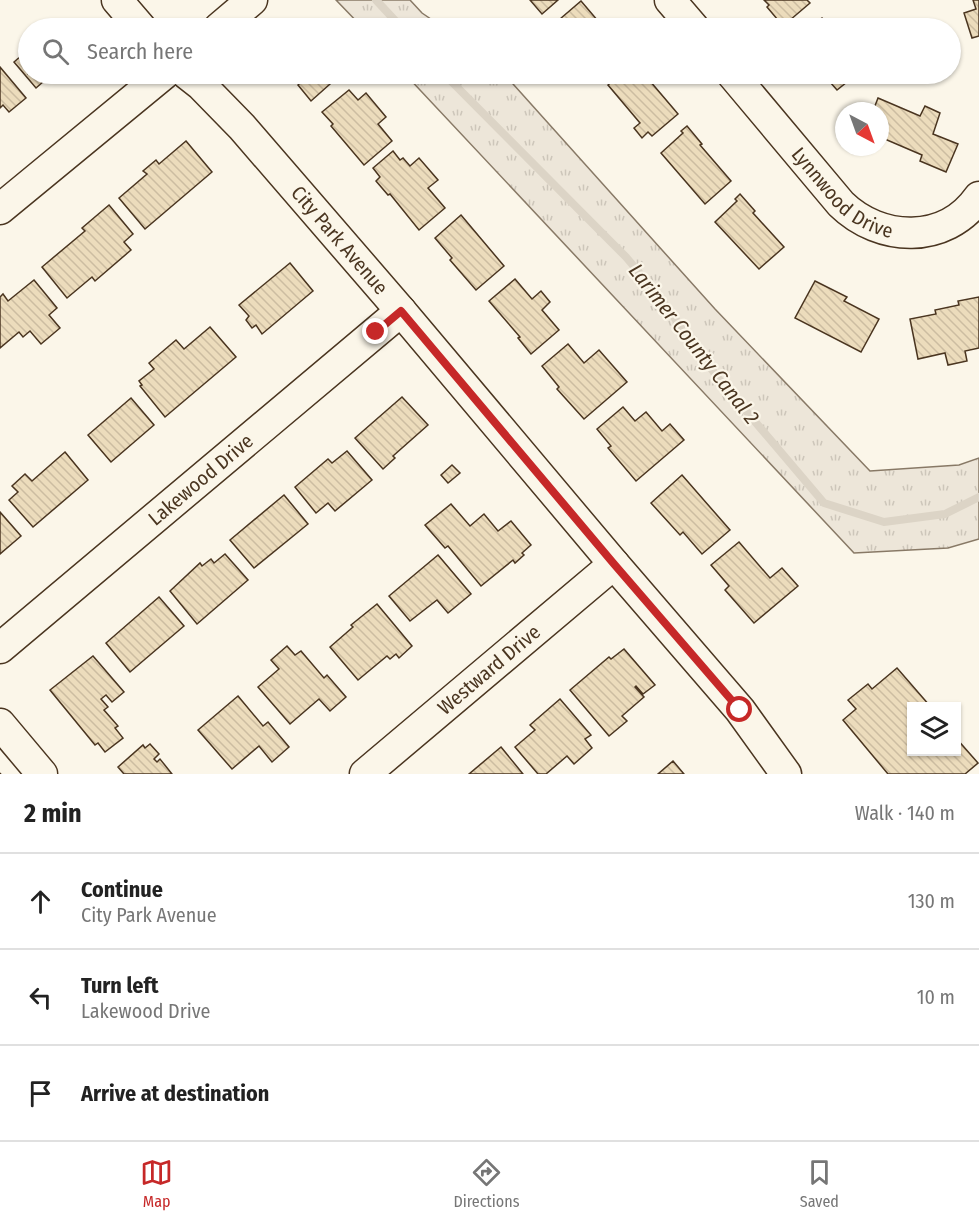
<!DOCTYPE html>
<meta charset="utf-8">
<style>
body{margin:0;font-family:"Fira Sans Condensed",sans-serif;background:#f2f2f2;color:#222}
.controls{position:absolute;right:18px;bottom:18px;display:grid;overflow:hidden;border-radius:0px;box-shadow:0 2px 4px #0004}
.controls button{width:54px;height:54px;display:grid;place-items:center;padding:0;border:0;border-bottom:2px solid #e0e0e0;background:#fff;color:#222;font:30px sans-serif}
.compass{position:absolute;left:835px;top:102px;width:54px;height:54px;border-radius:50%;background:#fff;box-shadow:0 2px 4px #0004;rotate:139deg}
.stop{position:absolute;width:18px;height:18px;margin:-14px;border:4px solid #c62828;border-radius:50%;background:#fff}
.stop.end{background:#c62828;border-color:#fff;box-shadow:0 2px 6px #0008}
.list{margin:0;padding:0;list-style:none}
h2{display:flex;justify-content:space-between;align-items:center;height:78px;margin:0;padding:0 24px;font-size:26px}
h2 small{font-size:20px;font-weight:400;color:#767676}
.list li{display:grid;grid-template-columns:39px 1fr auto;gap:18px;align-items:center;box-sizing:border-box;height:96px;padding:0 24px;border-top:2px solid #e0e0e0}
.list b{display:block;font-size:22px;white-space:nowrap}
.list p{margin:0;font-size:20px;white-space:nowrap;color:#767676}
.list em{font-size:20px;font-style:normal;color:#767676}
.icon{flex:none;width:33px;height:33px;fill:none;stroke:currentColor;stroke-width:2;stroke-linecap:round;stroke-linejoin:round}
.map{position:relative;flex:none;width:979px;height:774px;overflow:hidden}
.search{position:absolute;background:#fff;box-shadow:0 2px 4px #0004;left:18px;right:18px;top:18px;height:66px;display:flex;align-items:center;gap:15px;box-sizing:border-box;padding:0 21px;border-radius:33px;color:#767676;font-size:22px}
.sheet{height:366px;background:#fff}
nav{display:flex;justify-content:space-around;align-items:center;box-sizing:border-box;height:84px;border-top:2px solid #e0e0e0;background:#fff;font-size:16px;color:#767676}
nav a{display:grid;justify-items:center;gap:3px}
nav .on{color:#c62828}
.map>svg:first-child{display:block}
.grass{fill:url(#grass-tufts);stroke:#887966;stroke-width:1.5}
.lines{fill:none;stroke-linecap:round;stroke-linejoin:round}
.stream{stroke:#dcd4c6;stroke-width:8}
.building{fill:url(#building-back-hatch);stroke:#4a3520;stroke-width:1.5}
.minor-casing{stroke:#4a3520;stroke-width:33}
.minor{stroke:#fbf6e9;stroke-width:30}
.fence{stroke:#4a3520;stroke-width:1.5;stroke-dasharray:8 3;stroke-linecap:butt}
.route{stroke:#c62828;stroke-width:8}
.labels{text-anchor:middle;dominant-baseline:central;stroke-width:4.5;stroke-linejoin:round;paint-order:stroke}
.street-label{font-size:20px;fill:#4a3520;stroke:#fbf6e9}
.water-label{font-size:21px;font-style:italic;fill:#4a3520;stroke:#fbf6e9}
</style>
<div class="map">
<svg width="979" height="774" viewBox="0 0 979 774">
<defs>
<pattern id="grass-tufts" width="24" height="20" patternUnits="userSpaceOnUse" patternTransform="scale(1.5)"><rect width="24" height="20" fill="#ede6d9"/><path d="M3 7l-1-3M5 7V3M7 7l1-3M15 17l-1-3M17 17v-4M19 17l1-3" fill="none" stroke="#cdc6ba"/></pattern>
<pattern id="building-back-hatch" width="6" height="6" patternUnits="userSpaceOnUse" patternTransform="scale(1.5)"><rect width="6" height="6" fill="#ecdcbc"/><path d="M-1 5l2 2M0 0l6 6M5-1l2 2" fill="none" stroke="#ccbda1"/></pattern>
</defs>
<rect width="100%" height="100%" fill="#fbf6e9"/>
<g class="grass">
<path d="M336 0H410L422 13 444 28H363Z"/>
<path d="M405 74H504L715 309 870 471 959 465 979 458V539L948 548 854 553Z"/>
</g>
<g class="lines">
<g class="stream">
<path d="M376 0 402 28"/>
<path d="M444 74 626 257 658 295 718 378 824 503 884 522 945 514 979 497"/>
</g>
</g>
<g class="building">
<path d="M530 0H558L542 14Z"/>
<path d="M764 0H807L810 3 783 26 767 7 769 5Z"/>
<path d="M973 0H979V36L972 38 964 13 976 9Z"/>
<path d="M581 1 604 28H556L553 25Z"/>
<path d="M822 18 831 28H809Z"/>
<path d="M28 50V74H52L36 88 14 62Z"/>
<path d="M0 67 26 98 9 112 3 105 0 108Z"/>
<path d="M291 74H337L339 76 311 101 298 85 300 83Z"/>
<path d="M621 74H644L678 114 652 136 648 132 642 138 634 128 640 123 608 85Z"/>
<path d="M823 74H857L837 90Z"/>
<path d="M349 90 358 100 366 93 386 117 378 124 392 141 364 165 331 126 333 124 322 112Z"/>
<path d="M878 98 920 116 925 106 940 113 933 134 958 144 946 172 920 161 922 155 880 137V111H873Z"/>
<path d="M687 126 702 144 700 145 731 181 705 204 661 153 683 133 681 131Z"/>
<path d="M186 141 212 172 145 229 119 198 147 174 143 171 156 160 159 164Z"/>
<path d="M393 151 400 160 403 158 410 166 419 158 438 180 428 188 445 208 419 230 390 194 388 195 376 181 380 177 373 168Z"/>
<path d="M740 194 755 211 753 213 784 247 759 269 715 222 737 201 735 199Z"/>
<path d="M109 205 133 234 124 242 131 250 95 281 92 277 67 298 42 267 85 231 82 228Z"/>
<path d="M461 215 504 266 476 290 450 260 452 258 435 238Z"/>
<path d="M290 263 313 291 262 334 256 325 252 328 246 320 249 316 239 305Z"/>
<path d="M515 279 532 299 541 291 550 302 542 310 559 330 531 354 518 338 520 337 489 301Z"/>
<path d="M34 280 57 308 49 315 60 328 41 344 30 331 23 337 19 332 0 348V297L3 294 8 301Z"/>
<path d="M815 281 847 297 844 301 879 319 861 352 795 318Z"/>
<path d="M979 297V348L965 351 967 361 948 365 945 353 918 359 910 319 936 314 935 310 959 305 958 301Z"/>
<path d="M210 327 236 357 165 417 140 386 142 385 139 381 154 369 149 363 176 340 184 349Z"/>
<path d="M568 344 584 363 599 350 627 382 584 419 557 389 559 387 542 366Z"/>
<path d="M402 397 428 425 393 456 395 458 383 469 355 438Z"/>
<path d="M131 398 154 425 111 462 88 435Z"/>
<path d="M623 407 635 421 646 412 662 431 670 424 684 440 636 481 608 448 611 446 597 429Z"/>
<path d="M347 451 372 480 335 511 328 503 316 513 295 487 328 459 332 463Z"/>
<path d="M65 452 88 480 33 527 9 500 18 492 12 486 25 474 32 481Z"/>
<path d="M452 465 460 473 448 483 441 475Z"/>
<path d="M682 475 730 530 702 554 683 532 680 535 651 503Z"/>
<path d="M284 495 308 524 254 568 230 540Z"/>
<path d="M451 504 470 526 484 514 498 531 511 521 531 545 522 553 524 555 515 563 513 560 481 586 448 546 445 548 425 525Z"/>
<path d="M0 512 21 536 0 554Z"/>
<path d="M739 542 770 578 782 568 798 586 754 623 725 590 729 586 711 565Z"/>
<path d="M225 554 248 580 197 624 170 591 200 563 202 566 211 559 214 563Z"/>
<path d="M438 555 471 594 448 613 437 600 410 621 389 596Z"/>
<path d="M159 597 184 626 130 672 106 643Z"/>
<path d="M377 604 412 646 399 658 396 654 390 659 387 656 358 680 330 647 353 627 351 625Z"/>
<path d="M287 646 295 655 301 651 324 678 327 675 346 697 330 711 319 699 290 724 258 687 279 669 271 660Z"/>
<path d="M624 649 655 685 643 694 636 686 635 687 644 697 622 716 627 721 609 736 570 690 609 657 611 659Z"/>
<path d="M93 656 124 692 112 702 106 695 101 699 108 707 104 710 118 726 115 728 123 738 105 752 98 743 95 745 50 690Z"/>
<path d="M897 668 930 706H912V752H956V738L978 763 965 774H888L843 720 856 709 848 700 868 684 872 689Z"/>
<path d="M238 696 263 726 268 722 289 747 272 762 259 746 232 769 198 730Z"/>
<path d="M560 699 591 735 585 739 592 748 574 764 567 756 546 774H538L515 747 535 730 530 725Z"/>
<path d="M150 744 159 754 154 759 157 762 160 759 172 774H124L118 767 143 745 145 748Z"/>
<path d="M501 747 523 774H469Z"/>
<path d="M673 761 684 774H658Z"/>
</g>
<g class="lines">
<g class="minor-casing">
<g id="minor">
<path d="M117 0 141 28"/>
<path d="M670 0 694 28"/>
<path d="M219 28 252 0"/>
<path id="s1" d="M187 74 201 85 242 127 401 311 614 564 740 710 786 774"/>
<path id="s2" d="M732 74 841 204C880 242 945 245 979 197"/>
<path d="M0 209 164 74"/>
<path id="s3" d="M0 648 401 311"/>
<path d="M0 724 42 774"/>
<path id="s4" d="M365 774 614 564"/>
</g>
</g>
<use href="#minor" class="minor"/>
<path class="fence" d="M0 773 1 774"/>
</g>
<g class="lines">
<path class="route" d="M376 332 401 311 614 564 740 710"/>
</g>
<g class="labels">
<g class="street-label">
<text stroke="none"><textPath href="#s2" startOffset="164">Lynnwood Drive</textPath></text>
<text stroke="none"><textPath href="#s1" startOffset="226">City Park Avenue</textPath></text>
<text stroke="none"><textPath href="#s3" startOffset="262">Lakewood Drive</textPath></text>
<text stroke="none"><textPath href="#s4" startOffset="162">Westward Drive</textPath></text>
</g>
<g class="water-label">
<text transform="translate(694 344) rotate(52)">Larimer County Canal 2</text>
</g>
</g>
</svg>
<div class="controls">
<button><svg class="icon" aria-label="layers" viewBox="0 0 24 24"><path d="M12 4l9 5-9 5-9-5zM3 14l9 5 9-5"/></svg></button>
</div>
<svg class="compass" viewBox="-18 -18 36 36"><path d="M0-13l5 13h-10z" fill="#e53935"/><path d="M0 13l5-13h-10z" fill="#767676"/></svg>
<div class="stop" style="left:740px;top:710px"></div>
<div class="stop end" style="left:376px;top:332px"></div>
<div class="search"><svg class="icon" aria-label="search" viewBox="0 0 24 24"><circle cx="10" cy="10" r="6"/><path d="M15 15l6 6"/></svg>Search here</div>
</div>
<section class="sheet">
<h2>2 min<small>Walk · 140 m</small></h2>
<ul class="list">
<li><svg class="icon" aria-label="ahead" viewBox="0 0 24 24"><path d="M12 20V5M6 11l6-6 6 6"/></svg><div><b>Continue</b><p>City Park Avenue</p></div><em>130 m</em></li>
<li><svg class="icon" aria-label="left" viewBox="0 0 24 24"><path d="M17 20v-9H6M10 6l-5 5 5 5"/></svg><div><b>Turn left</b><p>Lakewood Drive</p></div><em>10 m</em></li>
<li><svg class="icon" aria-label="arrive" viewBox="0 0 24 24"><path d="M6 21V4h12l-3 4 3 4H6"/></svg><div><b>Arrive at destination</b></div></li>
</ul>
</section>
<nav>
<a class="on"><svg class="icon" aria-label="map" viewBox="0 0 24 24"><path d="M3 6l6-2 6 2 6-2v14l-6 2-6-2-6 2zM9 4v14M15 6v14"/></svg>Map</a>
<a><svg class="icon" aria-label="directions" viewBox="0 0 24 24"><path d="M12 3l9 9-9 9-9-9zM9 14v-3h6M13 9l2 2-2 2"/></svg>Directions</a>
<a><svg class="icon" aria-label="saved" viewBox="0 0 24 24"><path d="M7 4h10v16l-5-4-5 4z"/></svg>Saved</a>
</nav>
